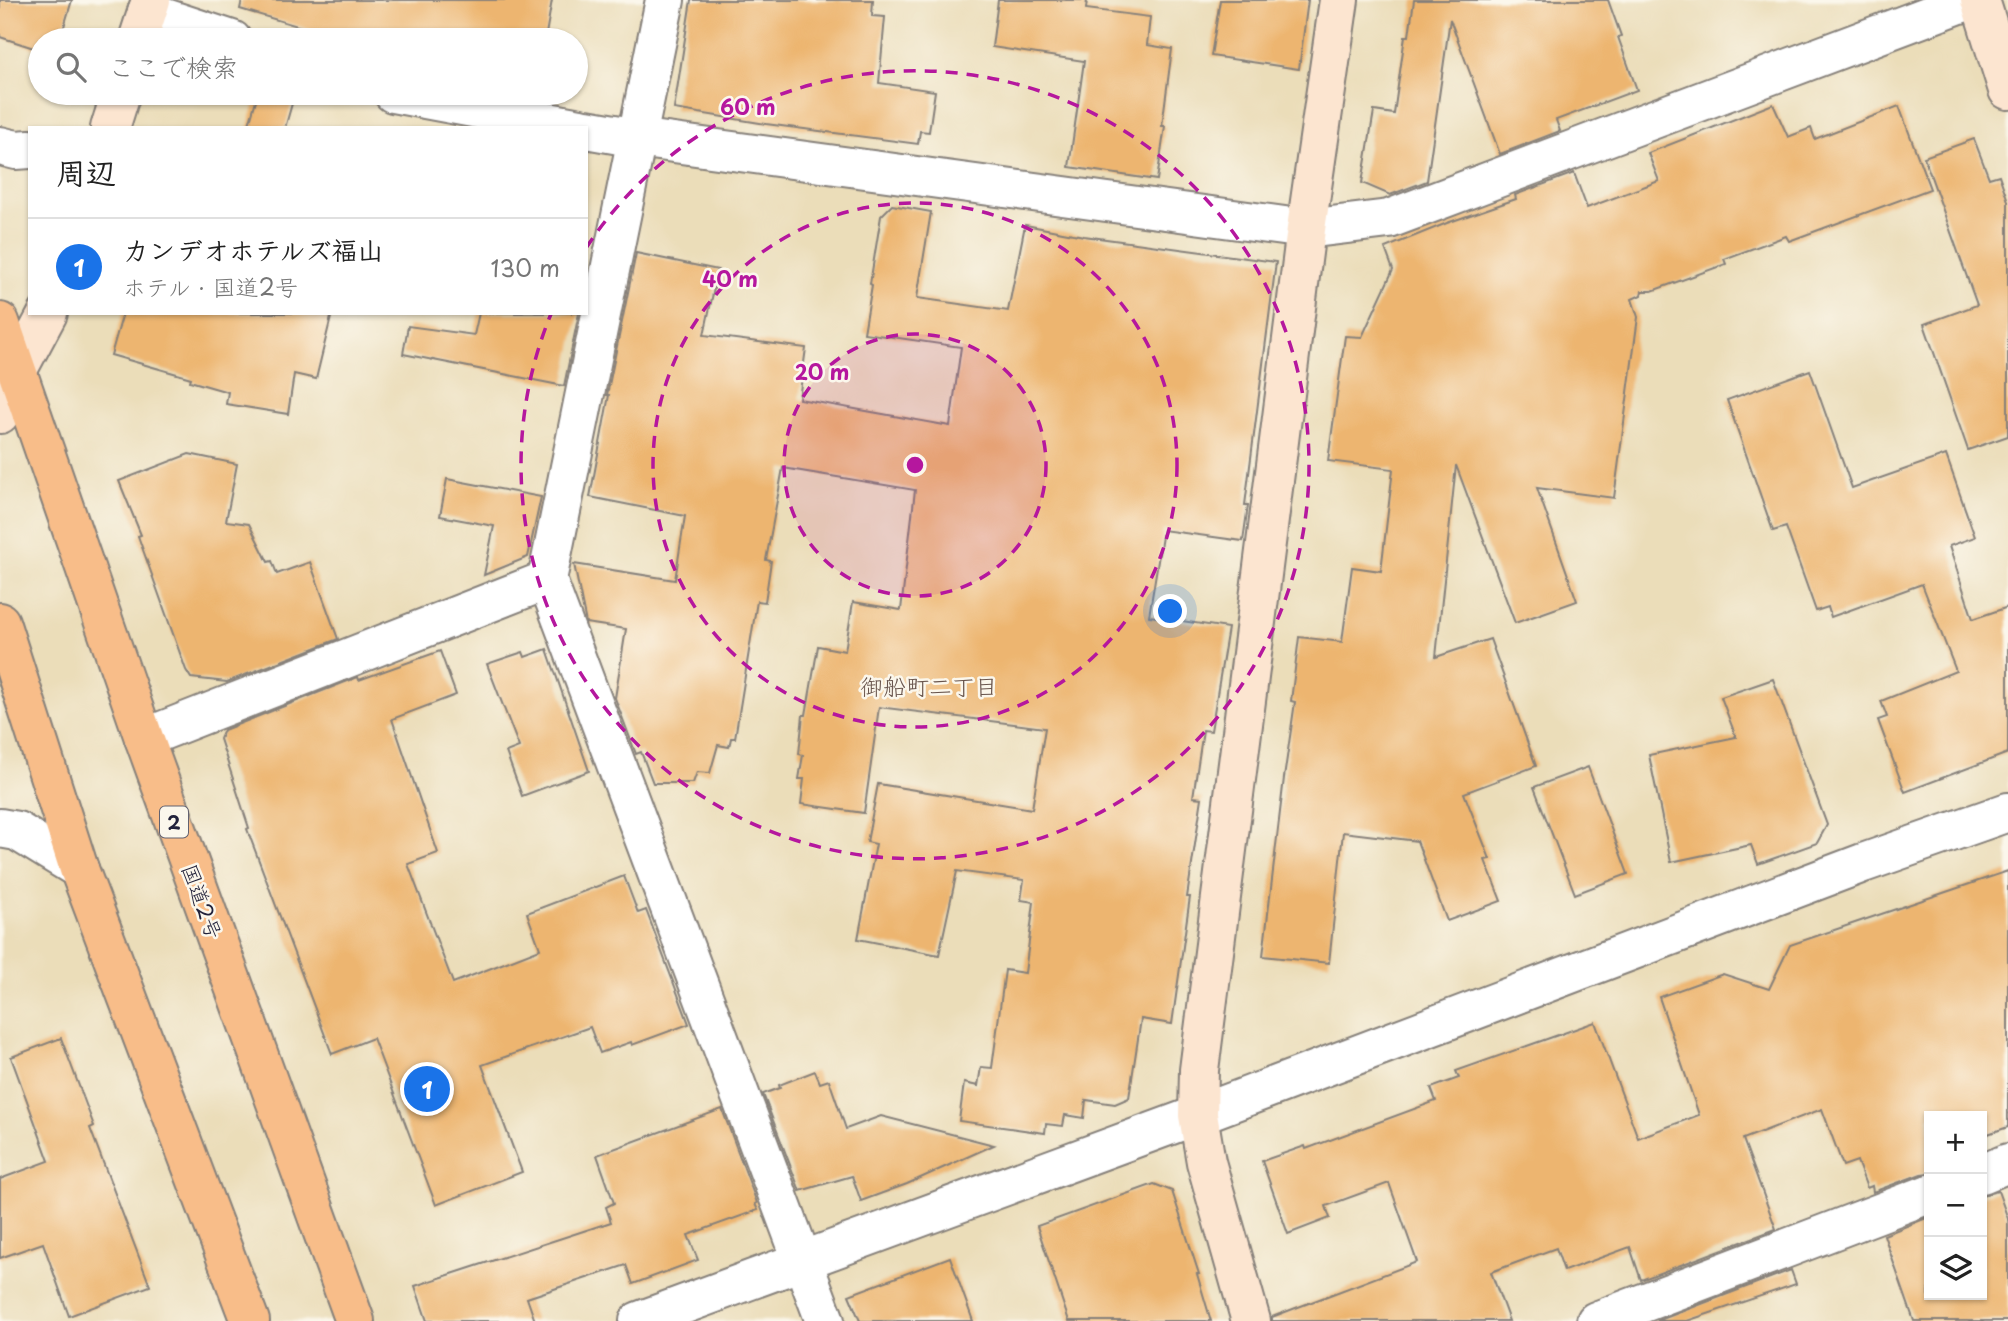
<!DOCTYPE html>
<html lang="ja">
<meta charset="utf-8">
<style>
body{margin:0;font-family:"Playpen Sans","Klee One",sans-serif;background:#f2f2f2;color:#222}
.controls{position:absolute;right:21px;bottom:21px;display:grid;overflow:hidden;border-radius:0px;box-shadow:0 2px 5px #0004}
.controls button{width:63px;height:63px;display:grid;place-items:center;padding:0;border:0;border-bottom:2px solid #e0e0e0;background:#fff;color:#222;font:35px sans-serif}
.you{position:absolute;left:1171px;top:612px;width:24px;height:24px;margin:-18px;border:5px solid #fff;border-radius:50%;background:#1a73e8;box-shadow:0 0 0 10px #1a73e833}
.badge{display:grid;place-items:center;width:46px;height:46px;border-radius:50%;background:#1a73e8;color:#fff;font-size:23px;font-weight:700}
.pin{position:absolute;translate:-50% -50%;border:4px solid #fff;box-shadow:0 2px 7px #0006}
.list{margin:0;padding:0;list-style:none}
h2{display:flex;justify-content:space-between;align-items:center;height:91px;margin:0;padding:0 28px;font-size:30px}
h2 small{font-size:23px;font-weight:400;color:#767676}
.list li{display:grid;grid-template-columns:46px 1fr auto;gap:21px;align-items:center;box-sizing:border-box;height:98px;padding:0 28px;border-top:2px solid #e0e0e0}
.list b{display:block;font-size:26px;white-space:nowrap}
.list p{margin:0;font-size:23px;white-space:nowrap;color:#767676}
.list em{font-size:23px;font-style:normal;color:#767676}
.icon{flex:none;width:38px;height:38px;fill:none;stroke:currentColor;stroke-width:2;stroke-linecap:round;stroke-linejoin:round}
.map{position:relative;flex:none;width:2008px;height:1321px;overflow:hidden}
.search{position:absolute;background:#fff;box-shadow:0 2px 5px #0004;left:28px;top:28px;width:560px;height:77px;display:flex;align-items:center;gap:18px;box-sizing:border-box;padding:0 24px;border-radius:38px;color:#767676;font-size:26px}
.panel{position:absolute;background:#fff;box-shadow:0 2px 5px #0004;left:28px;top:126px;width:560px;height:189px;border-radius:0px}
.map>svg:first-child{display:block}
.building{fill:#edb56f}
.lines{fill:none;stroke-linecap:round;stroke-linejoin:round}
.street-casing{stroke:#86807a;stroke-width:42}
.secondary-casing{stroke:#86807a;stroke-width:42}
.highway-casing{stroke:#86807a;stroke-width:42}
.street{stroke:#fff;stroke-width:38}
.secondary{stroke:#fce5d0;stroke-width:38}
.highway{stroke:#f8bd89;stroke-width:38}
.ring{fill:none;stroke:#b5179e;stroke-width:3.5;stroke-dasharray:12 9}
.labels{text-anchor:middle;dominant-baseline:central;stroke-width:5;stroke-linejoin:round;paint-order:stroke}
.shield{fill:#fbf7ec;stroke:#636270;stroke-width:2}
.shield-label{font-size:19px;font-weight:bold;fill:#22223b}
.street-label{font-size:21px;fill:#22223b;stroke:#fbf7ec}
.neighbourhood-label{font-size:23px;fill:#69554d;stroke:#fbf7ec}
.centre{fill:#b5179e;stroke:#fbf7ec;stroke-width:3.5}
.ring-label{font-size:21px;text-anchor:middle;font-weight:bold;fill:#b5179e;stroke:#fbf7ec;stroke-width:5;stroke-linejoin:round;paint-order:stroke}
</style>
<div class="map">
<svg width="2008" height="1321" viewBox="0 0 2008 1321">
<rect width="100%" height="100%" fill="#fbf7ec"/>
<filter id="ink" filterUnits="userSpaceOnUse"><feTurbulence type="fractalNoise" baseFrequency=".0143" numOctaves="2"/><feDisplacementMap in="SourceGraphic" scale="14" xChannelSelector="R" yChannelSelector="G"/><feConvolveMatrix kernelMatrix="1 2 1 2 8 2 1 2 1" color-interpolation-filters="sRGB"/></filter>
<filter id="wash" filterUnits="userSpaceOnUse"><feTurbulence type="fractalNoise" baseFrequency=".00686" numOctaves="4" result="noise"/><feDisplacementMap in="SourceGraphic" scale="28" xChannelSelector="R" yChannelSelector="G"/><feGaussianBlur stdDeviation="1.57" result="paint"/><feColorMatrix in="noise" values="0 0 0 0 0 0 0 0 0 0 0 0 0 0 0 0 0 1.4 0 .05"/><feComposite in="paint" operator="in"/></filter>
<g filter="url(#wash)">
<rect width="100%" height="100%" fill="#ebddb9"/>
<g id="blocks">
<g class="building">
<path d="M0 0H72L60 40H40V50L0 37Z"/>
<path d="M242 0H552L545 40H345L240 9Z"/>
<path d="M691 0H873L872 16 885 17 879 83 935 91 929 132 920 131 918 144 766 124 674 109Z"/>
<path d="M998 0H1087L1086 9 1150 17 1147 45 1172 49 1162 126H1165L1157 180 1069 167 1084 61 992 47Z"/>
<path d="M1220 0H1308L1299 69 1211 56Z"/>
<path d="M1414 0H1608L1621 36 1618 37 1637 90 1556 120 1560 131 1500 154 1450 19 1427 181 1390 195 1362 183 1374 111 1394 114 1405 36H1409Z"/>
<path d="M258 93H295L285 128H248Z"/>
<path d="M1773 104 1788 137 1811 128 1815 139 1899 106 1930 189 1789 241 1786 236 1724 259 1726 264 1652 291H1642L1641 295 1632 299 1638 317 1614 498 1537 488 1577 601 1515 623 1456 465 1436 657 1490 639 1536 766 1464 793 1490 859 1485 860 1501 901 1447 921 1417 841 1343 832 1329 963 1263 956 1284 778 1295 702 1291 701 1299 637 1342 642 1352 567 1381 571 1393 469 1328 461 1345 336 1362 337 1393 270 1385 248 1447 223 1516 199 1515 195 1574 173 1587 208 1659 181 1648 153Z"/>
<path d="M1974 139 1989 178 1999 175 2008 201V436L1968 450 1924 324 1977 305 1924 157Z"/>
<path d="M892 205 931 212 917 298 1008 311 1025 225 1084 236 1276 262 1245 505H1248L1243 541 1163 530 1149 616 1228 628 1211 731 1203 730 1193 797 1202 798 1187 897H1190L1172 1024 1141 1019 1129 1098 1115 1104 1086 1100 1084 1118 1065 1115 1063 1126 1046 1124 1045 1133 959 1121 964 1083 978 1086 981 1067 992 1068 1005 970 1025 973 1034 902 1021 900 1024 880 957 871 939 955 858 939 876 844 867 842 878 784 1032 809 1045 728 879 707 864 813 801 804 804 779H799L803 755 799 754 803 715H806L818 646 845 651 853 602 901 610 915 490 783 468 766 560 771 561 765 602 757 601 735 738H731L729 747 718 745 710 773 697 772 693 783H653L641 752 636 754 615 698 626 629 586 623 574 564 675 580 685 516 590 497 609 395H607L636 253 718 270 704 335 806 348 799 399 950 426 961 347 864 333 872 285 870 284 881 216Z"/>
<path d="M123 313H332L316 379 294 374 288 414 226 404 228 392 190 381 191 378 111 355Z"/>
<path d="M479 313H579L564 386 403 354 408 326 474 335Z"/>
<path d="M1810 370 1852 488 1946 455 1975 537 1949 546 1973 619 2008 607V753L1905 792 1878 720 1887 717 1881 701 1956 671 1922 584 1831 617 1828 607 1816 611 1786 527 1773 531 1727 400Z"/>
<path d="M189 454 237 464 226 521 249 524 268 562 272 561 277 574 310 562 338 639 227 682 191 678 186 670 138 536 141 535 119 481Z"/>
<path d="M447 479 541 497 528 557 484 575 494 526 440 516Z"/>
<path d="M547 649 589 771 522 796 506 752 519 747 487 664 523 652 525 657Z"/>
<path d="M440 651 456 695 392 719 438 853 408 864 453 983 540 949 527 913 624 876 638 913 646 910 689 1024 632 1045 631 1042 600 1053 590 1027 482 1065 522 1172 436 1205 373 1038 332 1054 247 829 249 828 220 739 224 730 358 677 359 680Z"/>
<path d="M1773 679 1827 825 1817 843 1758 864 1751 845 1671 862 1649 755 1736 737 1721 697Z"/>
<path d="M1588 767 1628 874 1575 894 1534 787Z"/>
<path d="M2008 871V1127L1982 1136V1116H1929V1173L1921 1174 1873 1192 1872 1186 1867 1188 1857 1161 1843 1166 1822 1109 1743 1139 1776 1229 1641 1280 1630 1247 1564 1271 1556 1248 1491 1272 1509 1321H1272V1317L1417 1262 1389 1183 1326 1206 1330 1218 1288 1234 1262 1161 1305 1146 1306 1149 1436 1101 1431 1088 1459 1078 1456 1071 1595 1022 1638 1138 1699 1115 1659 997 1723 974 1769 989 1790 945Z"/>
<path d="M61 1038 94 1126 90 1128 150 1286 69 1316 43 1243 0 1258V1179L49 1161 11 1057Z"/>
<path d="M815 1071 820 1083 829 1080 846 1129 881 1116 994 1145 907 1184 861 1201 852 1176 800 1191 763 1094 780 1088 779 1085Z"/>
<path d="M722 1109 757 1203 755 1204 758 1210 688 1235 698 1260 633 1284 626 1265 527 1298 535 1321H427L415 1286 611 1222 606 1207 614 1203 597 1155Z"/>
<path d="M1154 1184 1172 1191 1199 1274H1197L1211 1321H1069L1037 1226Z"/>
<path d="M1998 1191 2008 1219V1321H1914L1884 1235 1929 1217V1295H1982V1195Z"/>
<path d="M950 1257 973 1321H860L849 1295Z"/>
<path d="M1791 1270 1796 1284 1687 1321H1657Z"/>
</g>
</g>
</g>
<g filter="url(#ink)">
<use href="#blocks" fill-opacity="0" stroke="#86807a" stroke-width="2"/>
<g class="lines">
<g class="street-casing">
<g id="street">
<path d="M665 0 547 580 825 1321"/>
<path d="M147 12 232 40"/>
<path d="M393 93 580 128"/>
<path d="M586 129 637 138 1306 229 1389 219 1970 0"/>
<path d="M0 146 16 150 30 149"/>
<path d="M144 738 547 580"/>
<path d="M0 828 17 831 79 869"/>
<path d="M1982 1174 2008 1163"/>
<path d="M639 1321 1198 1115 1863 863 2008 812"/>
<path d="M1596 1321 1929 1194"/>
</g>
</g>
<g class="secondary-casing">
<g id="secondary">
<path d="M1980 0 2008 90"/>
<path d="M138 40 151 0"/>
<path d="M110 128 121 93"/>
<path d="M0 414 17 371 48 313"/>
<path d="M1251 1321 1206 1162 1198 1115 1199 1070 1306 229 1339 0"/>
</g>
</g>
<g class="highway-casing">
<g id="highway">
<path d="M0 322 144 738 355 1321"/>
<path d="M0 622 79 869 250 1321"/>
</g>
</g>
<use href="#street" class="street"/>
<use href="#secondary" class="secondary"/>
<use href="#highway" class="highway"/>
</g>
</g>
<circle cx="915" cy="465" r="131" fill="#b5179e" fill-opacity=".12"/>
<g class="ring">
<circle cx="915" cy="465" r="131"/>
<circle cx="915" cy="465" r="262"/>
<path d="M586 248A394 394 0 1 1 551 314"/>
</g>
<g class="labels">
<rect class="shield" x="160" y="806.5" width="28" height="31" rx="5"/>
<g class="shield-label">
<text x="174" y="822">2</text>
</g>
<g class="street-label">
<text transform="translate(203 901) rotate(70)">国道2号</text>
</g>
<g class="neighbourhood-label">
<text x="929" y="685">御船町二丁目</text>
</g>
</g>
<circle cx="915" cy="465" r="10" class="centre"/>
<g class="ring-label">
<text x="748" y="115">60 m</text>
<text x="730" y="287">40 m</text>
<text x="822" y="380">20 m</text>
</g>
</svg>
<div class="controls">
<button>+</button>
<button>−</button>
<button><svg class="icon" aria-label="layers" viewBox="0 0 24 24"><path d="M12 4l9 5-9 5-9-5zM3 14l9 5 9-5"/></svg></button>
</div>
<div class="you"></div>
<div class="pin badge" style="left:427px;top:1089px">1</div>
<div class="search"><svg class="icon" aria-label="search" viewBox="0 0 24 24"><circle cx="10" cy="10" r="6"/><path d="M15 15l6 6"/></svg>ここで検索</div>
<section class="panel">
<h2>周辺<small></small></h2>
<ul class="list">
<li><span class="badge">1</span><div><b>カンデオホテルズ福山</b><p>ホテル · 国道2号</p></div><em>130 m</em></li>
</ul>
</section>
</div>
